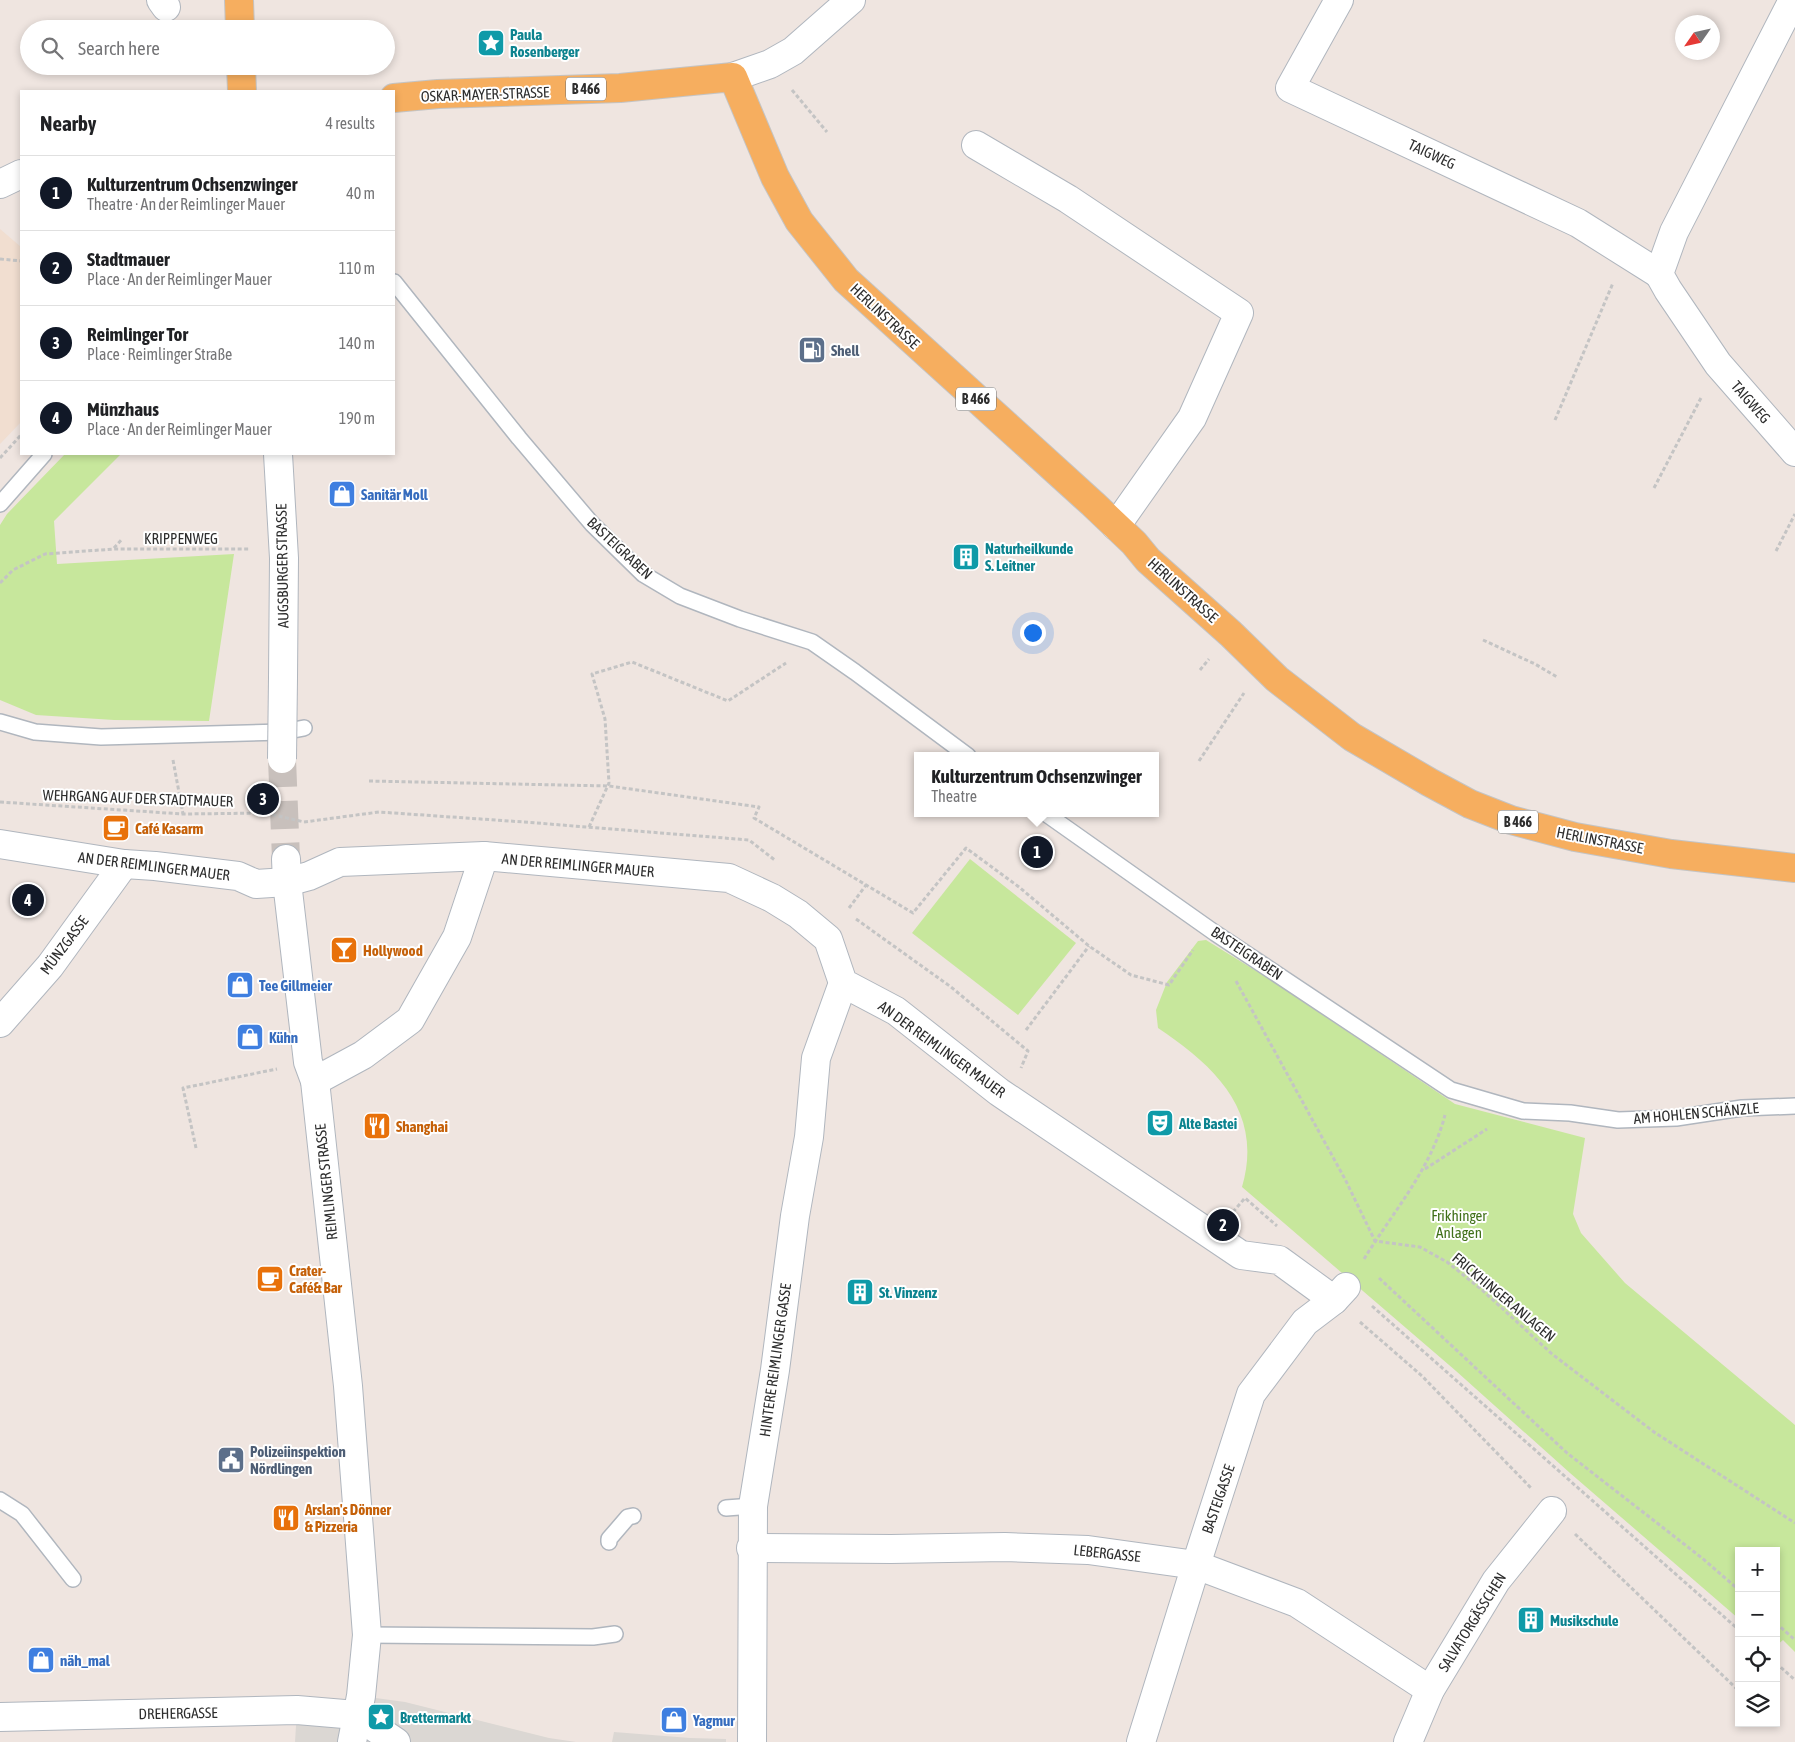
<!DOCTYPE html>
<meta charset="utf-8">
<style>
body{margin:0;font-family:"Asap Condensed",sans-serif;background:#f6f6f6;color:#202124}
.controls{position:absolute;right:15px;bottom:15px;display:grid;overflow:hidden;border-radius:0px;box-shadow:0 2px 8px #0003}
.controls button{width:45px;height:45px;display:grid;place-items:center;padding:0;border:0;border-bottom:1px solid #e0e0e0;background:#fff;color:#202124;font:25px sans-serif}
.compass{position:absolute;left:1675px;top:15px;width:45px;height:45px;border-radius:50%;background:#fff;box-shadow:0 2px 8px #0003;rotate:236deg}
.you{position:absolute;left:1032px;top:632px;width:18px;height:18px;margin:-12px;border:4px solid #fff;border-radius:50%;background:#1a73e8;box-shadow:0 0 0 8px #1a73e833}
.badge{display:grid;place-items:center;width:32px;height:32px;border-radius:50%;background:#111827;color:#fff;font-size:16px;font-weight:700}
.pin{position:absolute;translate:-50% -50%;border:2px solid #fff;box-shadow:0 1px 5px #0006}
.popup{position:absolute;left:914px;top:752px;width:245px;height:65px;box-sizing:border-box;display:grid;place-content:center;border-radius:0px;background:#fff;filter:drop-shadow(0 1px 4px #0005);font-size:16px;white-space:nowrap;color:#757577}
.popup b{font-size:19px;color:#202124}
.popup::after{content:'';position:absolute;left:50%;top:100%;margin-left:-10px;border:10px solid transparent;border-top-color:#fff}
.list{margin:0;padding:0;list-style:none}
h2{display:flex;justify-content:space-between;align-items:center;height:65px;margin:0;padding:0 20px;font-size:21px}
h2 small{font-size:16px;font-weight:400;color:#757577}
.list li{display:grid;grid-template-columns:32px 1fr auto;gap:15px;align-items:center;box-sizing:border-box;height:75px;padding:0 20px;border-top:1px solid #e0e0e0}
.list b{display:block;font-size:19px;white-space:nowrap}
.list p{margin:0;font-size:16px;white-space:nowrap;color:#757577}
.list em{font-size:16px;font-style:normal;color:#757577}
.icon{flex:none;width:28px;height:28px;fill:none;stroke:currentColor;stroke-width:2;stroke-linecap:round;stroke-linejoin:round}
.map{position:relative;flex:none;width:1795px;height:1742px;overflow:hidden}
.search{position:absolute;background:#fff;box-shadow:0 2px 8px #0003;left:20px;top:20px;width:375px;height:55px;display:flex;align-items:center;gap:12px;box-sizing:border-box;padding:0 18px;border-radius:28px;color:#757577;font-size:19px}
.panel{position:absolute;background:#fff;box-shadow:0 2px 8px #0003;left:20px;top:90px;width:375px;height:365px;border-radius:0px}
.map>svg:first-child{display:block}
.education{fill:#f1ded0}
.green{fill:#c7e79c}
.plaza{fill:#dbd7d3}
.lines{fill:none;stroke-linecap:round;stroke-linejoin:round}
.minor-tunnel{stroke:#c8c0bc;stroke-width:28;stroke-dasharray:28 14;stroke-linecap:butt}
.service-casing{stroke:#b0b6be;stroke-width:18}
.minor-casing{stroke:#b0b6be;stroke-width:30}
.secondary-casing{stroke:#b0b6be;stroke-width:30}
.primary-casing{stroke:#c4c4c4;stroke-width:30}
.path{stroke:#c4c4c4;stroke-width:3;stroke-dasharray:4 2.5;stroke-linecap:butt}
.service{stroke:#fff;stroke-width:15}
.minor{stroke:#fff;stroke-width:28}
.secondary{stroke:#fff;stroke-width:28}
.primary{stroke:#f6ae5f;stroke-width:28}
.minor-bridge-casing{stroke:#b0b6be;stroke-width:30;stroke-linecap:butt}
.path-bridge{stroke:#c4c4c4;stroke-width:3;stroke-dasharray:4 2.5;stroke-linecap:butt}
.minor-bridge{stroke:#fff;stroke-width:28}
.labels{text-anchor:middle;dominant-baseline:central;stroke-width:4;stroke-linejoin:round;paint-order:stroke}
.shield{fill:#fff;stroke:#6d6d6d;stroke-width:1}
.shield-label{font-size:14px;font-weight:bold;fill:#2e2e2e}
.culture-label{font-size:15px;font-weight:bold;fill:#0d838f;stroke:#fff;text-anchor:start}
.street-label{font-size:15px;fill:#2e2e2e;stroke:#fff}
.service-label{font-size:15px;font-weight:bold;fill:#4e5e75;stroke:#fff;text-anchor:start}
.shop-label{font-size:15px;font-weight:bold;fill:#366cbe;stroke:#fff;text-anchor:start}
.food-label{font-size:15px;font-weight:bold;fill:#c56008;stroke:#fff;text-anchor:start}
.park-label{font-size:15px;fill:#407019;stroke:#fff}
</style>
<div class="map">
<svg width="1795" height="1742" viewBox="0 0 1795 1742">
<rect width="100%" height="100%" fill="#efe5e0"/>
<path class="education" d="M0 229 21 247V422L0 444Z"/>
<g class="green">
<path d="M65 454H121L54 521 57 564 234 554 209 721 114 720 36 715 0 700V525L7 514Z"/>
<path d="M970 859 1076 943 1018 1015 912 933Z"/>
<path d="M1206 940 1274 982 1455 1104 1585 1138 1573 1214 1581 1233 1625 1283 1795 1425V1652L1783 1640 1776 1646V1551H1739V1619L1570 1473 1456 1371 1242 1187C1264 1112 1215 1066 1158 1028L1156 1010 1167 982 1198 941Z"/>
</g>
<g class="plaza">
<path d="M361 1696 405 1702 549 1738 576 1742H295L297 1710 356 1715Z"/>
<path d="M614 1732 690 1738 726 1739V1742H612Z"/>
</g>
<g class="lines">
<path class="minor-tunnel" d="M282 759 286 859"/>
<g class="service-casing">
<g id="service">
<path d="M394 282 519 438 592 524 643 574 680 596 740 619 812 642 855 672 968 756"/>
<path d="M0 504 44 454"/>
<path d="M0 722 35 732 101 737 283 732 304 728"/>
<path d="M1045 813 1215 933 1451 1090 1523 1111 1570 1113 1618 1120 1676 1118 1742 1108 1795 1106"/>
<path d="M0 1500 22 1514 73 1579"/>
<path d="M726 1508 753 1506"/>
<path d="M609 1542V1539L628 1517 633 1516"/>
<path d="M367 1635 593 1637 615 1634"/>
</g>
</g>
<g class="minor-casing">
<g id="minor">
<path d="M161 0 166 7"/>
<path d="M1339 0 1290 88 1578 223 1659 274"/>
<path d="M1793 0 1674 232 1659 274 1668 290 1718 364 1795 452"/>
<path d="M976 145 1068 199 1239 313 1192 418 1116 526"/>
<path d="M278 454 284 558 283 678"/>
<path d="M0 844 124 864 155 866 238 876 256 884 287 882 309 876 340 862 484 856 729 878 772 898 798 914 828 939 843 983 896 1011 999 1092 1241 1255 1279 1260 1334 1300"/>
<path d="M286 859 287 882 308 1062 315 1081 348 1386 367 1635 361 1696 352 1742"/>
<path d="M0 1023 50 966 124 864"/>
<path d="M315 1081 363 1055 410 1020 457 937 484 856"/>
<path d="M751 1548 891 1549 1005 1547 1088 1550 1196 1565 1297 1603 1430 1690"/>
<path d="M0 1717 297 1710 356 1715 396 1742"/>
<path d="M752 1742 753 1506 775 1370 795 1216 809 1137 816 1058 843 983"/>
<path d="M1141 1742 1196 1565 1251 1394 1305 1322 1334 1300 1346 1287"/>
<path d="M1408 1742 1430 1690 1496 1581 1552 1511"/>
</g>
</g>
<g class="secondary-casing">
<g id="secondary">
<path d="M733 77 770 64 793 51 851 0"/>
<path d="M0 184 21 174"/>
</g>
</g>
<g class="primary-casing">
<g id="primary">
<path d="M239 0 240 29"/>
<path d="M241 66 242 91"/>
<path d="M394 98 438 94 620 88 733 77 775 177 799 221 846 280 1093 504 1134 543 1148 560 1231 634 1277 679 1352 737 1429 782 1470 804 1511 820 1575 837 1671 854 1795 868"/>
</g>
</g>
<g class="path">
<path d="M792 90 827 132"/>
<path d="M0 259 21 261"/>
<path d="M1555 420 1613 283"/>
<path d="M0 458 21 435"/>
<path d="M1654 488 1702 396"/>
<path d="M114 548 122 539"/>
<path d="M1776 551 1795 514"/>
<path d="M0 583 13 570 45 554 114 549H249"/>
<path d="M1483 640 1535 664 1557 677"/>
<path d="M1200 670 1209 659"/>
<path d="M173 760 183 814"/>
<path d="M1199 761 1244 693"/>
<path d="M369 781 609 786 759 807 754 818 913 913 966 848 1019 887 1089 946 1131 975 1169 985 1193 950"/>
<path d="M0 802 183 814 266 813"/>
<path d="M304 822 379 812 524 822 749 840 776 861"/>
<path d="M589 827 609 783 605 719 592 674 632 662 728 701 786 663"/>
<path d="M849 908 866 885"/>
<path d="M856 919 951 987 1028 1051 1021 1068"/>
<path d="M1236 981 1345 1179 1375 1241 1420 1247 1447 1262 1481 1289 1552 1354 1654 1432 1795 1523"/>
<path d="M1026 1030 1089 946"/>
<path d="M196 1148 183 1088 277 1069"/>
<path d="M1425 1169 1487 1129"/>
<path d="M1233 1212 1245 1198 1277 1226"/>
<path d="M1364 1259C1393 1212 1431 1169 1445 1115"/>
<path d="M1379 1278 1567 1453 1702 1558 1739 1590"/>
<path d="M1372 1306 1739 1630"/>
<path d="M1360 1322 1422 1376 1531 1488"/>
<path d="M1575 1534 1739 1691"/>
<path d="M1776 1623 1795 1640"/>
<path d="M1776 1663 1795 1680"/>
</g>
<use href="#service" class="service"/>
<use href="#minor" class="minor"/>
<use href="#secondary" class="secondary"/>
<use href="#primary" class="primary"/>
<g class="minor-bridge-casing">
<path id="minor-bridge" d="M282 759 283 678"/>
</g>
<path class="path-bridge" d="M266 813 304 822"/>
<use href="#minor-bridge" class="minor-bridge"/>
</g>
<defs>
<g id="sight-square" transform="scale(1.4375)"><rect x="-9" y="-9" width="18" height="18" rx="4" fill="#0f9aa8" stroke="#fff"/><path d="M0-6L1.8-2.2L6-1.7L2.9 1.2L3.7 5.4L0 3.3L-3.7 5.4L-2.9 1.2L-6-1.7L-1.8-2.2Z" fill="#fff"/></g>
<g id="fuel-square" transform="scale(1.4375)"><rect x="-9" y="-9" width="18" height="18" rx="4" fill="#5c6f8a" stroke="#fff"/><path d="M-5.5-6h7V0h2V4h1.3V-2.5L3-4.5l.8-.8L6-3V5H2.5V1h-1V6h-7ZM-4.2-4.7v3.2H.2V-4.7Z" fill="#fff"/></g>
<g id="shop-square" transform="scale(1.4375)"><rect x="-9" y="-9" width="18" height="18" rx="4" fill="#3f7fe0" stroke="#fff"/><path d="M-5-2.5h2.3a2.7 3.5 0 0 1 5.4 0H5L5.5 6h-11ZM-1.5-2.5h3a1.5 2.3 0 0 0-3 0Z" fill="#fff"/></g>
<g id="building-square" transform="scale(1.4375)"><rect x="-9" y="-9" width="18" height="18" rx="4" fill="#0f9aa8" stroke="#fff"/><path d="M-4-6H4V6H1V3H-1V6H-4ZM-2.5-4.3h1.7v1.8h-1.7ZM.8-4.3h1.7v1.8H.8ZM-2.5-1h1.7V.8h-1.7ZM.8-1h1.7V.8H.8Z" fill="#fff"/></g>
<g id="cafe-square" transform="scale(1.4375)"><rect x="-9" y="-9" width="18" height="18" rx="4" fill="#e8710a" stroke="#fff"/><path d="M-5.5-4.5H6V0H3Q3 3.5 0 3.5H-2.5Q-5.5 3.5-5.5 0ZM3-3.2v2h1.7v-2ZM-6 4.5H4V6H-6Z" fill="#fff"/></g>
<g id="bar-square" transform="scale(1.4375)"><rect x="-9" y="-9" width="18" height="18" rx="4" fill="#e8710a" stroke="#fff"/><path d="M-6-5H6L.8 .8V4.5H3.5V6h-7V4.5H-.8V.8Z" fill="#fff"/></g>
<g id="theatre-square" transform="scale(1.4375)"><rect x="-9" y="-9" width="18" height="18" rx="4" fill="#0f9aa8" stroke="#fff"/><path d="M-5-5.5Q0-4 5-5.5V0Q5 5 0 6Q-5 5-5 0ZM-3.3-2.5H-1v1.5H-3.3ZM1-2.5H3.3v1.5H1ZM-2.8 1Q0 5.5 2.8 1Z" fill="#fff"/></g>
<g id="restaurant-square" transform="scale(1.4375)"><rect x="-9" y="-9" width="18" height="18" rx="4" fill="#e8710a" stroke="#fff"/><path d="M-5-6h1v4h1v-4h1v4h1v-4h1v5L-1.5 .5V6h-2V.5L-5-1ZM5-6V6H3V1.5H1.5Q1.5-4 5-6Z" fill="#fff"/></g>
<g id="civic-square" transform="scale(1.4375)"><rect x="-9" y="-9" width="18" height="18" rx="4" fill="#5c6f8a" stroke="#fff"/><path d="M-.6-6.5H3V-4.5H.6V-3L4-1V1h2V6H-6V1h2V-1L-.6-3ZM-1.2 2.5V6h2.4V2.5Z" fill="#fff"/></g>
</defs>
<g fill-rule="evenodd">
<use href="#sight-square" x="491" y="43"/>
<use href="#fuel-square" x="812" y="350"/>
<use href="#shop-square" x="342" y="494"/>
<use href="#building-square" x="966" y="557"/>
<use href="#cafe-square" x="116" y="828"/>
<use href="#bar-square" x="344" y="950"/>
<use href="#shop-square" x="240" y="985"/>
<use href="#shop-square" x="250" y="1037"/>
<use href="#theatre-square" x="1160" y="1123"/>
<use href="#restaurant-square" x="377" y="1126"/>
<use href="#cafe-square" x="270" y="1279"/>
<use href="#building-square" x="860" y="1292"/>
<use href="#civic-square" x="231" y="1460"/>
<use href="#restaurant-square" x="286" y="1518"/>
<use href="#building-square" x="1531" y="1620"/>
<use href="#shop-square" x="41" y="1660"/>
<use href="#sight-square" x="381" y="1717"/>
<use href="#shop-square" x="674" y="1720"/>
</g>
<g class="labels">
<g class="shield">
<rect x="566" y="77.5" width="40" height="23" rx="4"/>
<rect x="956" y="387.5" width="40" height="23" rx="4"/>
<rect x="1498" y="810.5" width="40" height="23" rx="4"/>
</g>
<g class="shield-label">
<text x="586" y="89">B 466</text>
<text x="976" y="399">B 466</text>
<text x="1518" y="822">B 466</text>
</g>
<g class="culture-label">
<text x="510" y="34">Paula<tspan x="510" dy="17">Rosenberger</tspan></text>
<text x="985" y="548">Naturheilkunde<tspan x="985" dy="17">S. Leitner</tspan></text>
<text x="1179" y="1123">Alte Bastei</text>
<text x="879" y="1292">St. Vinzenz</text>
<text x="1550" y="1620">Musikschule</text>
<text x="400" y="1717">Brettermarkt</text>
</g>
<g class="street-label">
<text transform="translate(485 94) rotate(-2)">OSKAR-MAYER-STRASSE</text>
<text transform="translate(1432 154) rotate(25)">TAIGWEG</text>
<text transform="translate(885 316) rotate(43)">HERLINSTRASSE</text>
<text transform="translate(1751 402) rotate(49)">TAIGWEG</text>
<text x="181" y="538">KRIPPENWEG</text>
<text transform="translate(620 548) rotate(43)">BASTEIGRABEN</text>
<text transform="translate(282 566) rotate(-91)">AUGSBURGER STRASSE</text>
<text transform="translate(1183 590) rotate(42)">HERLINSTRASSE</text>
<text transform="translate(138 798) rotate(2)">WEHRGANG AUF DER STADTMAUER</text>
<text transform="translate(1600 840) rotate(11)">HERLINSTRASSE</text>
<text transform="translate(578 865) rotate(5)">AN DER REIMLINGER MAUER</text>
<text transform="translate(154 866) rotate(7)">AN DER REIMLINGER MAUER</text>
<text transform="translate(64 945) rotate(-53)">MÜNZGASSE</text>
<text transform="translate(1247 953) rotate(34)">BASTEIGRABEN</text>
<text transform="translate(942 1049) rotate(36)">AN DER REIMLINGER MAUER</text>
<text transform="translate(1696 1113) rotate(-5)">AM HOHLEN SCHÄNZLE</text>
<text transform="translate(326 1182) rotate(-96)">REIMLINGER STRASSE</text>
<text transform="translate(1504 1297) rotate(40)">FRICKHINGER ANLAGEN</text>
<text transform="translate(775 1360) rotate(-82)">HINTERE REIMLINGER GASSE</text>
<text transform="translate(1218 1499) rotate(-71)">BASTEIGASSE</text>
<text transform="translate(1107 1553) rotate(6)">LEBERGASSE</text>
<text transform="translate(1472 1622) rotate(-58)">SALVATORGÄSSCHEN</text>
<text transform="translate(178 1713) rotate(-1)">DREHERGASSE</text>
</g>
<g class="service-label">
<text x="831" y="350">Shell</text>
<text x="250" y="1451">Polizeiinspektion<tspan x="250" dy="17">Nördlingen</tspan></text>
</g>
<g class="shop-label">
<text x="361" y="494">Sanitär Moll</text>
<text x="259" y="985">Tee Gillmeier</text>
<text x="269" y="1037">Kühn</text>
<text x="60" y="1660">näh_mal</text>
<text x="693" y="1720">Yagmur</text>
</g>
<g class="food-label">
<text x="135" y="828">Café Kasarm</text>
<text x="363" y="950">Hollywood</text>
<text x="396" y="1126">Shanghai</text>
<text x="289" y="1270">Crater-<tspan x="289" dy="17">Café&amp; Bar</tspan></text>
<text x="305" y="1509">Arslan's Dönner<tspan x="305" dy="17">&amp; Pizzeria</tspan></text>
</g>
<g class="park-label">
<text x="1459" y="1215">Frikhinger<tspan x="1459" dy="17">Anlagen</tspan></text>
</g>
</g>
</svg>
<div class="controls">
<button>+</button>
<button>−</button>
<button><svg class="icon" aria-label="locate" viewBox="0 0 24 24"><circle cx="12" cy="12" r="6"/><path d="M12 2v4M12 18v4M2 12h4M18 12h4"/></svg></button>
<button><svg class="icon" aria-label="layers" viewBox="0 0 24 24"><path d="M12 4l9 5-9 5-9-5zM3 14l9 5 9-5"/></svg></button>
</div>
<svg class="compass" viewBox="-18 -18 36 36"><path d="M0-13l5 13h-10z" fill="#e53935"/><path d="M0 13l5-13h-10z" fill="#757577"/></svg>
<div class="you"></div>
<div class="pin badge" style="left:1037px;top:852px">1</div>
<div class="popup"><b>Kulturzentrum Ochsenzwinger</b>Theatre</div>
<div class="pin badge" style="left:1223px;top:1225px">2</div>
<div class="pin badge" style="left:263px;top:799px">3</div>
<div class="pin badge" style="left:28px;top:900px">4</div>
<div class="search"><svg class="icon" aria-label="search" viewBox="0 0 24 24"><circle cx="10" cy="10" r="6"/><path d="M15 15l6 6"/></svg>Search here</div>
<section class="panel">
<h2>Nearby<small>4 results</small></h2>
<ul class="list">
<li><span class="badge">1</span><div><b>Kulturzentrum Ochsenzwinger</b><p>Theatre · An der Reimlinger Mauer</p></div><em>40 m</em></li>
<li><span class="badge">2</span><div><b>Stadtmauer</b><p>Place · An der Reimlinger Mauer</p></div><em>110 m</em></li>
<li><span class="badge">3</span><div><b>Reimlinger Tor</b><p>Place · Reimlinger Straße</p></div><em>140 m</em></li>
<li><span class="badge">4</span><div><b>Münzhaus</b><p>Place · An der Reimlinger Mauer</p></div><em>190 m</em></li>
</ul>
</section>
</div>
